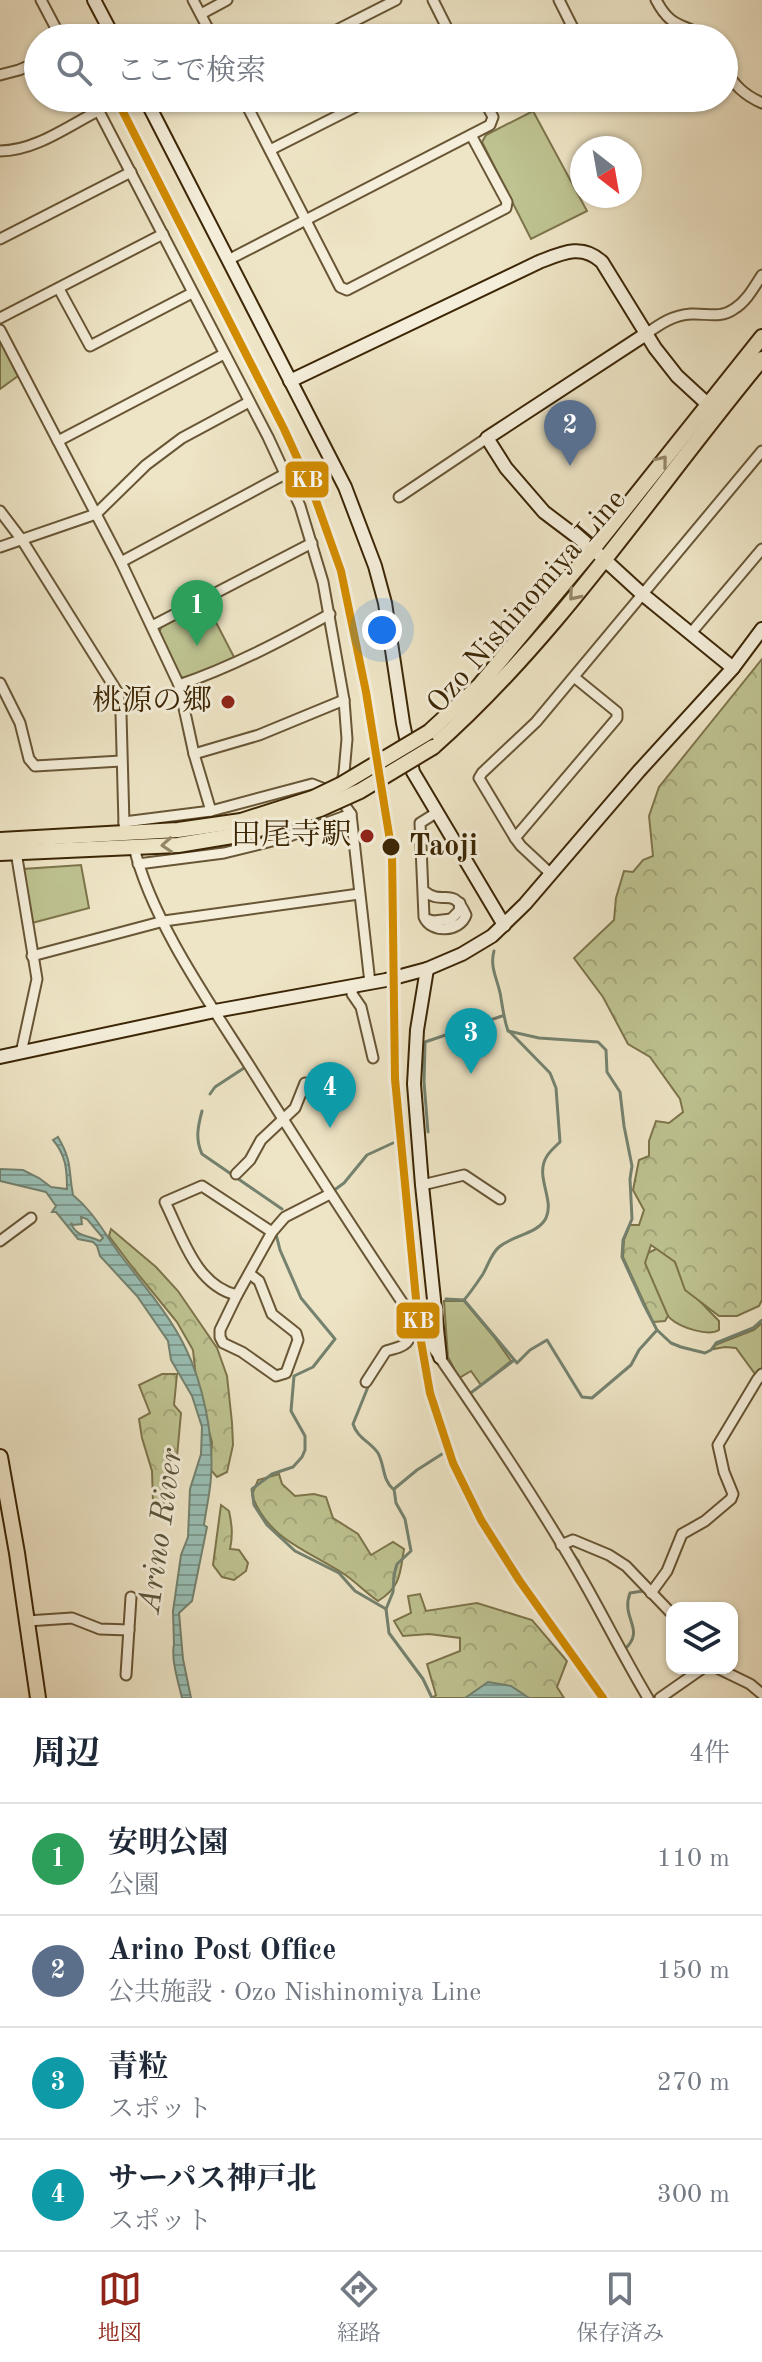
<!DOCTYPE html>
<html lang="ja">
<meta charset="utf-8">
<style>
body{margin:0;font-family:"Old Standard TT","Noto Serif JP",serif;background:#f6f6f7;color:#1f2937}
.controls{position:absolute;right:24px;bottom:24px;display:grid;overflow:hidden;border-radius:16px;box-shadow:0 2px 6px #0004}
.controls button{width:72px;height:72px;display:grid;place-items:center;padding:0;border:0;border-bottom:2px solid #e0e1e3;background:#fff;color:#1f2937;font:40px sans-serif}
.compass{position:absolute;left:570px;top:136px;width:72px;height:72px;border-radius:50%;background:#fff;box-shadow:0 2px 6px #0004;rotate:149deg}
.you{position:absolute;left:382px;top:630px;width:28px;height:28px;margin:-20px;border:6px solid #fff;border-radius:50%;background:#1a73e8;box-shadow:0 0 0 12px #1a73e833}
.badge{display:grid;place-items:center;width:52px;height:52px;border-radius:50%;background:#8f2418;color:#fff;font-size:26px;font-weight:700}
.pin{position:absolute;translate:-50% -66px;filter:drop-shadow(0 2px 4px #0008)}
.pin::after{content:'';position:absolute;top:42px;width:28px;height:24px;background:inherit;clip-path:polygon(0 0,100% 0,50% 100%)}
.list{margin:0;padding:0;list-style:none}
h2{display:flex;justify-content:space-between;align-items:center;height:104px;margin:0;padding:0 32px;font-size:34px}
h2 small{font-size:26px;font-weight:400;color:#747a83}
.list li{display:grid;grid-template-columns:52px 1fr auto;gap:24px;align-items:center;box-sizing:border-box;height:112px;padding:0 32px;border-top:2px solid #e0e1e3}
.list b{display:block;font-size:30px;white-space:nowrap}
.list p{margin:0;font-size:26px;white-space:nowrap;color:#747a83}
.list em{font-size:26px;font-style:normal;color:#747a83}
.icon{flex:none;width:44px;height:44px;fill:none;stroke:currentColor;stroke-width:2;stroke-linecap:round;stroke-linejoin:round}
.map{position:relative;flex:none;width:762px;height:1698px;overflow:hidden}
.search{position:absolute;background:#fff;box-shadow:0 2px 6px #0004;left:24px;right:24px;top:24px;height:88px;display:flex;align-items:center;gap:20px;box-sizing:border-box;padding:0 28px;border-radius:44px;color:#747a83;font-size:30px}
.sheet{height:552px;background:#fff}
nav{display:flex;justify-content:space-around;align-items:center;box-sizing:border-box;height:112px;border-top:2px solid #e0e1e3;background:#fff;font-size:22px;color:#747a83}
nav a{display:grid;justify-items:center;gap:4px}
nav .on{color:#8f2418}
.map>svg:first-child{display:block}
.green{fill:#bec391;stroke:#7d744b;stroke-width:2}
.forest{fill:url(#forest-crowns);stroke:#7d744b;stroke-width:2}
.water{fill:url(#water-rules);stroke:#74826f;stroke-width:2;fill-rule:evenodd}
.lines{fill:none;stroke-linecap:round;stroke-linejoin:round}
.stream{stroke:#74826f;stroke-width:3}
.street-casing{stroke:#685635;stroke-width:13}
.secondary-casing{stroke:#3c2605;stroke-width:16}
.primary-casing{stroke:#3c2605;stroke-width:18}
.street{stroke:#f4eeda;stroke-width:9}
.secondary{stroke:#f4eeda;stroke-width:12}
.primary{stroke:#eee5c6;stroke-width:14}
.primary-bridge-casing{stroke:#3c2605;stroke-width:18;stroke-linecap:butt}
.primary-bridge{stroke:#eee5c6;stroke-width:14}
.rail-1-casing{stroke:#f4eeda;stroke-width:14}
.rail-1{stroke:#d28c01;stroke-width:8}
.oneway{stroke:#958666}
.poi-dot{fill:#8f2418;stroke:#f4eeda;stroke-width:3}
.stop-dot{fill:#3c2605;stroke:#f4eeda;stroke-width:3}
.labels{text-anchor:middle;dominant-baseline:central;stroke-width:6;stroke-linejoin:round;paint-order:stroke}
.street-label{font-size:30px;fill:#3c2605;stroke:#f4eeda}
.poi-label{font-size:30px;fill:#3c2605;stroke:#f4eeda;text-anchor:end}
.stop-label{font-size:30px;font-weight:bold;fill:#3c2605;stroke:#f4eeda;text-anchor:start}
.water-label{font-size:32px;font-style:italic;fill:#58543a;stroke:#f4eeda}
.line-badge{stroke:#f4eeda;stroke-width:3}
.badge-label{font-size:22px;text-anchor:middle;font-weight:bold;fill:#fff}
</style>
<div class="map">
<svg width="762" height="1698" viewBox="0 0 762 1698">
<defs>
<pattern id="forest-crowns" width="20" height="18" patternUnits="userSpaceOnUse" patternTransform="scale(2)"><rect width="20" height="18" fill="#bec391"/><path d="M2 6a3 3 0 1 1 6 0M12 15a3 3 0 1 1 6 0" fill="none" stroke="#a4a77c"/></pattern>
<pattern id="water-rules" width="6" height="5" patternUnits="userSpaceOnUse" patternTransform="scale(2)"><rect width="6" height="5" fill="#99bfb5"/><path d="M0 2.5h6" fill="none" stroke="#7e9b91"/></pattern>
</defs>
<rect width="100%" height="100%" fill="#eee5c6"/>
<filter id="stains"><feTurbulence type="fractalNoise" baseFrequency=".0025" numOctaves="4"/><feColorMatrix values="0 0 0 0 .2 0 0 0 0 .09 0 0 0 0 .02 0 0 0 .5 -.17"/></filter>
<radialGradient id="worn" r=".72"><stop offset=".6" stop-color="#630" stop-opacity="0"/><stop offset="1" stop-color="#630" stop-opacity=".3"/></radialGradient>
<g class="green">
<path d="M533 111 587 211 531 239 482 142 486 135Z"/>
<path d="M0 339 18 376 0 389Z"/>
<path d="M206 603 235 659 189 678 180 677 159 634 161 627Z"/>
<path d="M81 865 89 908 32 923 23 869Z"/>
<path d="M658 1248 674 1260 687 1288 719 1321V1330C708 1337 680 1327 671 1319 663 1313 647 1279 641 1268L644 1255Z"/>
<path d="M444 1301H464L494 1337 511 1361 481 1385 471 1371 459 1378 448 1357Z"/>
<path d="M762 1323V1370L755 1374 736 1348 725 1347 714 1349 715 1345 754 1330Z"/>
</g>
<g class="forest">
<path d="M762 659V1300L759 1306 737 1316H719L685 1290 675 1262 651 1245 645 1263 668 1316 665 1321 653 1322 623 1257 624 1240 630 1225H639L644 1210 633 1190 639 1160 649 1156V1141L656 1121 669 1123 683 1112 680 1099 650 1057 628 1044 603 997 574 958 614 920 616 898 624 871 633 872 643 860 653 856 649 816 659 787Z"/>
<path d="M111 1229 156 1267 178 1291 217 1348 227 1376 232 1423 233 1445 227 1472 217 1477 210 1469 212 1442 197 1388 193 1350 177 1322 133 1268 109 1236Z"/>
<path d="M162 1374H177L174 1405 181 1413 173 1500 162 1504 153 1501 152 1471 142 1438 139 1419 150 1413 139 1385Z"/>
<path d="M279 1474 282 1484 295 1496 314 1494 326 1497 333 1518 358 1534 371 1555 393 1542 404 1549C400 1573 401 1587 378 1601 366 1593 356 1582 344 1574 308 1550 268 1540 252 1495L258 1480Z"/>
<path d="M221 1505 229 1511C232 1525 233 1535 230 1549L239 1550 248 1563 246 1571 234 1580 222 1577 213 1565Z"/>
<path d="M420 1594 426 1611 477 1603 532 1620 567 1661 557 1687 564 1698H432L436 1695 427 1664 460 1651V1638L429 1634 403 1636 394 1621 411 1613 408 1596Z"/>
</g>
<g class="water">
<path d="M58 1137C73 1163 68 1169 73 1195 95 1213 105 1235 122 1257 144 1286 169 1314 185 1347 203 1383 214 1437 211 1477 210 1494 206 1509 204 1525L207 1527 192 1601 179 1613 183 1659 191 1698H182C178 1681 171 1660 174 1644L173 1611 181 1555 188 1537 190 1489 201 1454 202 1427 192 1396 171 1360 168 1341 137 1296 100 1256 97 1246 93 1242 78 1239 56 1212H52L56 1206 46 1192 0 1181V1169L23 1170 39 1178 51 1187 67 1189C67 1170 66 1155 53 1140ZM81 1217 87 1219 103 1238 100 1241C88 1235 76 1237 71 1223L73 1225 82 1224Z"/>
<path d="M488 1682 511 1686 529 1698H465Z"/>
</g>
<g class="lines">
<g class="stream">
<path d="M494 951C489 968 499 982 501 998 503 1010 504 1019 508 1031L539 1038 598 1042 606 1050 607 1072 620 1092 624 1126 632 1166 630 1179 632 1219 623 1240 622 1257 643 1303 657 1330 671 1343 681 1347 705 1353 711 1350 716 1343 753 1328 762 1320"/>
<path d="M210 1094 215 1087 244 1068"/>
<path d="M202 1111C198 1126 195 1139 202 1154L282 1209"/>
<path d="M428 1132 424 1082 425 1042 502 1016"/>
<path d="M333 1191 344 1183 367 1155 393 1143"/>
<path d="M276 1234 280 1250 301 1298 335 1339 313 1367 294 1376 291 1411 305 1436V1450L302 1457 293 1467 272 1474 252 1489 254 1505 267 1525 295 1551 339 1573 355 1591 386 1609"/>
<path d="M446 1299 464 1300 517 1363 530 1350 547 1340 582 1397 592 1398 631 1365 639 1350 657 1330"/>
<path d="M464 1300C471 1292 477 1283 483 1274 488 1265 491 1254 499 1247 513 1235 538 1234 546 1218 555 1199 534 1176 547 1156 550 1151 556 1146 560 1142L556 1088 550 1073 509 1031"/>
<path d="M424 1327 422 1307 428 1302"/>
<path d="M370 1382 353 1424C357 1438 371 1442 378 1453 385 1466 382 1479 393 1489"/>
<path d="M468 1395 513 1361"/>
<path d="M567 1538 572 1535 611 1552"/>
<path d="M569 1549 579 1562"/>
<path d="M624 1650C647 1629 620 1619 630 1593L643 1591 648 1595"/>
<path d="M432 1698 423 1679 389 1633 386 1609 393 1592 394 1575 397 1564 411 1551 405 1519 396 1503 394 1489 417 1470 442 1454"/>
</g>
<g class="street-casing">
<g id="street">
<path d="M41 0 61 38"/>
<path d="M193 0 213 38"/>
<path d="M433 0 452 38"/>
<path d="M559 0 578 38"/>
<path d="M656 0C672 30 682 22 707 38"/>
<path d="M201 14 227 0"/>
<path d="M321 38 396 0"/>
<path d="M676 38 686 28"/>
<path d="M724 68C734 85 744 95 762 103"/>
<path d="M0 75 19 70 38 62"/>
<path d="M92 98 268 437 300 506 323 582 344 700 347 739 344 773 341 786"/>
<path d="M243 98 340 287 347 290 506 208 507 202 471 135"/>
<path d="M270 150 373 98"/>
<path d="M0 151C35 151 68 126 98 111"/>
<path d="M0 239 131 172"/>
<path d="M228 260 490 125 493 117 483 98"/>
<path d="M59 289 90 346 192 293"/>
<path d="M0 318 163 234"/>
<path d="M0 330 121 562 179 685 194 754 211 811"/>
<path d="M646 334C660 324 673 315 691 314 706 313 720 319 734 309 747 301 754 287 762 275"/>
<path d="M58 441 224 354"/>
<path d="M399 497 487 438"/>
<path d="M0 511 22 540 118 693 121 714 124 824"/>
<path d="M0 547 96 514 146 465 182 438 249 402"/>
<path d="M121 562 285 474"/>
<path d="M152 626 312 543"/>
<path d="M691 633 762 549"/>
<path d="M0 683 20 723 29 759 35 766 121 761"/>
<path d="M179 685C232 667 281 641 330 614"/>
<path d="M194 754 259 735 344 700"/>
<path d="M124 822 211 811 312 784 337 794 351 814 370 983"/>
<path d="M515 838 617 718V712L574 677"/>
<path d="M134 847C151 919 209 1002 249 1065 311 1164 374 1262 440 1358 489 1429 538 1502 581 1577 604 1617 624 1658 648 1698"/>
<path d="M16 852 37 979 21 1053"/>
<path d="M138 864 224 853 284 838 351 814"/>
<path d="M551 874 521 846 515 838 479 778 482 773 536 722 762 451"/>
<path d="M424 891C444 907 452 884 466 915 460 932 431 934 424 917L420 823 436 813"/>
<path d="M426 919 434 921 451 919 459 911 460 903"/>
<path d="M32 956 164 921 359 894"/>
<path d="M353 986 352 994 361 1007 373 1058"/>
<path d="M236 1174 250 1160 261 1140 295 1108 305 1083"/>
<path d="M422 1185 464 1175 500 1199"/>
<path d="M272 1232 202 1186 165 1202C182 1236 196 1286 237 1295L272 1232 285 1217 330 1194"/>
<path d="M0 1241 31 1218"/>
<path d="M237 1295 220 1330V1337L223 1343 242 1352 276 1376 286 1373 298 1340 296 1333 272 1314 259 1281 250 1274"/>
<path d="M366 1382 386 1351C407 1345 408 1346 415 1324"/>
<path d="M561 1545 573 1540 609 1555 626 1566 672 1614"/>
<path d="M651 1593 667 1571 682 1534 705 1521 731 1499 733 1494 724 1472 718 1445 757 1380 762 1374"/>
<path d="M27 1621 72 1618 100 1629 129 1630"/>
<path d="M717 1668 750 1684 762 1694"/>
<path d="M126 1675 131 1597"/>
<path d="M660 1698 703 1668"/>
</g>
</g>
<g class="secondary-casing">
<g id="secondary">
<path d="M94 0 114 38"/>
<path d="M145 98 345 487 375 566 385 603 403 723 413 772 504 925"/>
<path d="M290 381 539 262C562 253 582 243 602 262L655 348 677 376 715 411"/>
<path d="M733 668 762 629"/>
<path d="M427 969 417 1030 414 1084 422 1185 440 1357"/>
<path d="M0 1057 215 1011 386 980 427 969 462 954 492 936 525 904 639 771 733 668 641 593 593 549 544 512 506 468 487 438 646 334"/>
</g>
</g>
<g class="primary-casing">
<g id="primary">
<path d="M429 732 479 686 593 549 762 337"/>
<path d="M433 747C560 635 654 489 762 359"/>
<path d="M0 840 178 830 241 821"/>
<path d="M0 853 178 845 244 834"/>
<path d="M0 1457 17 1553 38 1698"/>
</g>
</g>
<use href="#street" class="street"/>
<use href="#secondary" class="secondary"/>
<use href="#primary" class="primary"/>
<g class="primary-bridge-casing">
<g id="primary-bridge">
<path d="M241 821 313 798 342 784 429 732"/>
<path d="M244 834 320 809 360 791 433 747"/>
</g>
</g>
<use href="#primary-bridge" class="primary-bridge"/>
<g class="rail-1-casing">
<path id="rail-1" d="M116 98 284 429 314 495 341 571 366 692 392 853 395 1079 419 1330 430 1393 453 1463 481 1520 519 1580 603 1698"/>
</g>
<use href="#rail-1" class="rail-1"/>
</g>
<defs><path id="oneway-chevron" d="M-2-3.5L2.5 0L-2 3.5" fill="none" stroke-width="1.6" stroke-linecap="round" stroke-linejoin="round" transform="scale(2)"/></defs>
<g class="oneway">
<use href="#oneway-chevron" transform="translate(662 461) rotate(-51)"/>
<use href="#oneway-chevron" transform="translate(574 595) rotate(130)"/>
<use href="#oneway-chevron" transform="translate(167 845) rotate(176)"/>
</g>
<g class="poi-dot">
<circle cx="228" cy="702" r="8"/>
<circle cx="367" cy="836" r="8"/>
</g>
<circle class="stop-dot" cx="391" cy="847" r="10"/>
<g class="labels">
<g class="street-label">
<text transform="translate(527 602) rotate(-49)">Ozo Nishinomiya Line</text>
</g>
<g class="poi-label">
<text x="212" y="702">桃源の郷</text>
<text x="351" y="836">田尾寺駅</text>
</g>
<g class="stop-label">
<text x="409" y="847">Taoji</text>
</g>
<g class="water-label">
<text transform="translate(162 1531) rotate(-82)">Arino River</text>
</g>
</g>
<g class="line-badge">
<rect x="284" y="460" width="46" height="39" rx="8" fill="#d28c01"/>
<rect x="395" y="1301" width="46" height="39" rx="8" fill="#d28c01"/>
</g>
<g class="badge-label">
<text x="307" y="487">KB</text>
<text x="418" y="1328">KB</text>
</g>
<rect width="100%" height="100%" filter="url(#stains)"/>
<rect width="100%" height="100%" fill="url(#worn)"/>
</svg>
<div class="controls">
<button><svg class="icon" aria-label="layers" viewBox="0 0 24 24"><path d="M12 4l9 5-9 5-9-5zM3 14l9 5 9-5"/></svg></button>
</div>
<svg class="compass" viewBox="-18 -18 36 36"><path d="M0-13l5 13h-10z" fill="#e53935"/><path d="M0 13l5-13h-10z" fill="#747a83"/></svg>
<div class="you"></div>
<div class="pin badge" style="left:197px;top:646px;background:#2e9e5b">1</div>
<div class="pin badge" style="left:570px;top:466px;background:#5c6f8a">2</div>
<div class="pin badge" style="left:471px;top:1074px;background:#0f9aa8">3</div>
<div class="pin badge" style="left:330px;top:1128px;background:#0f9aa8">4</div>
<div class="search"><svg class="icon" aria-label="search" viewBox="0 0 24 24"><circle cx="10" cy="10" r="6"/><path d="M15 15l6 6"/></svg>ここで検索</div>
</div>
<section class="sheet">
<h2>周辺<small>4件</small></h2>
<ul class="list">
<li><span class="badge" style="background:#2e9e5b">1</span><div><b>安明公園</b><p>公園</p></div><em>110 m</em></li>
<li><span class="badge" style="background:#5c6f8a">2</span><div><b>Arino Post Office</b><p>公共施設 · Ozo Nishinomiya Line</p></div><em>150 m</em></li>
<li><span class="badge" style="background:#0f9aa8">3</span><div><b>青粒</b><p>スポット</p></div><em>270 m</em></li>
<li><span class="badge" style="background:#0f9aa8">4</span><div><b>サーパス神戸北</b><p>スポット</p></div><em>300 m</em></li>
</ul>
</section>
<nav>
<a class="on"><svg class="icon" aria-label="map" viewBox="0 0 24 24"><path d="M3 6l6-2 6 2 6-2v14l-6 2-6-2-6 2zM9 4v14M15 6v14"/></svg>地図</a>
<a><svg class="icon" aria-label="directions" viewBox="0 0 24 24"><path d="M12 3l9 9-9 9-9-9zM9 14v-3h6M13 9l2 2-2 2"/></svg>経路</a>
<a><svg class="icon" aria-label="saved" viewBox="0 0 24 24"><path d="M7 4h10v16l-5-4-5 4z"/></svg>保存済み</a>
</nav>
